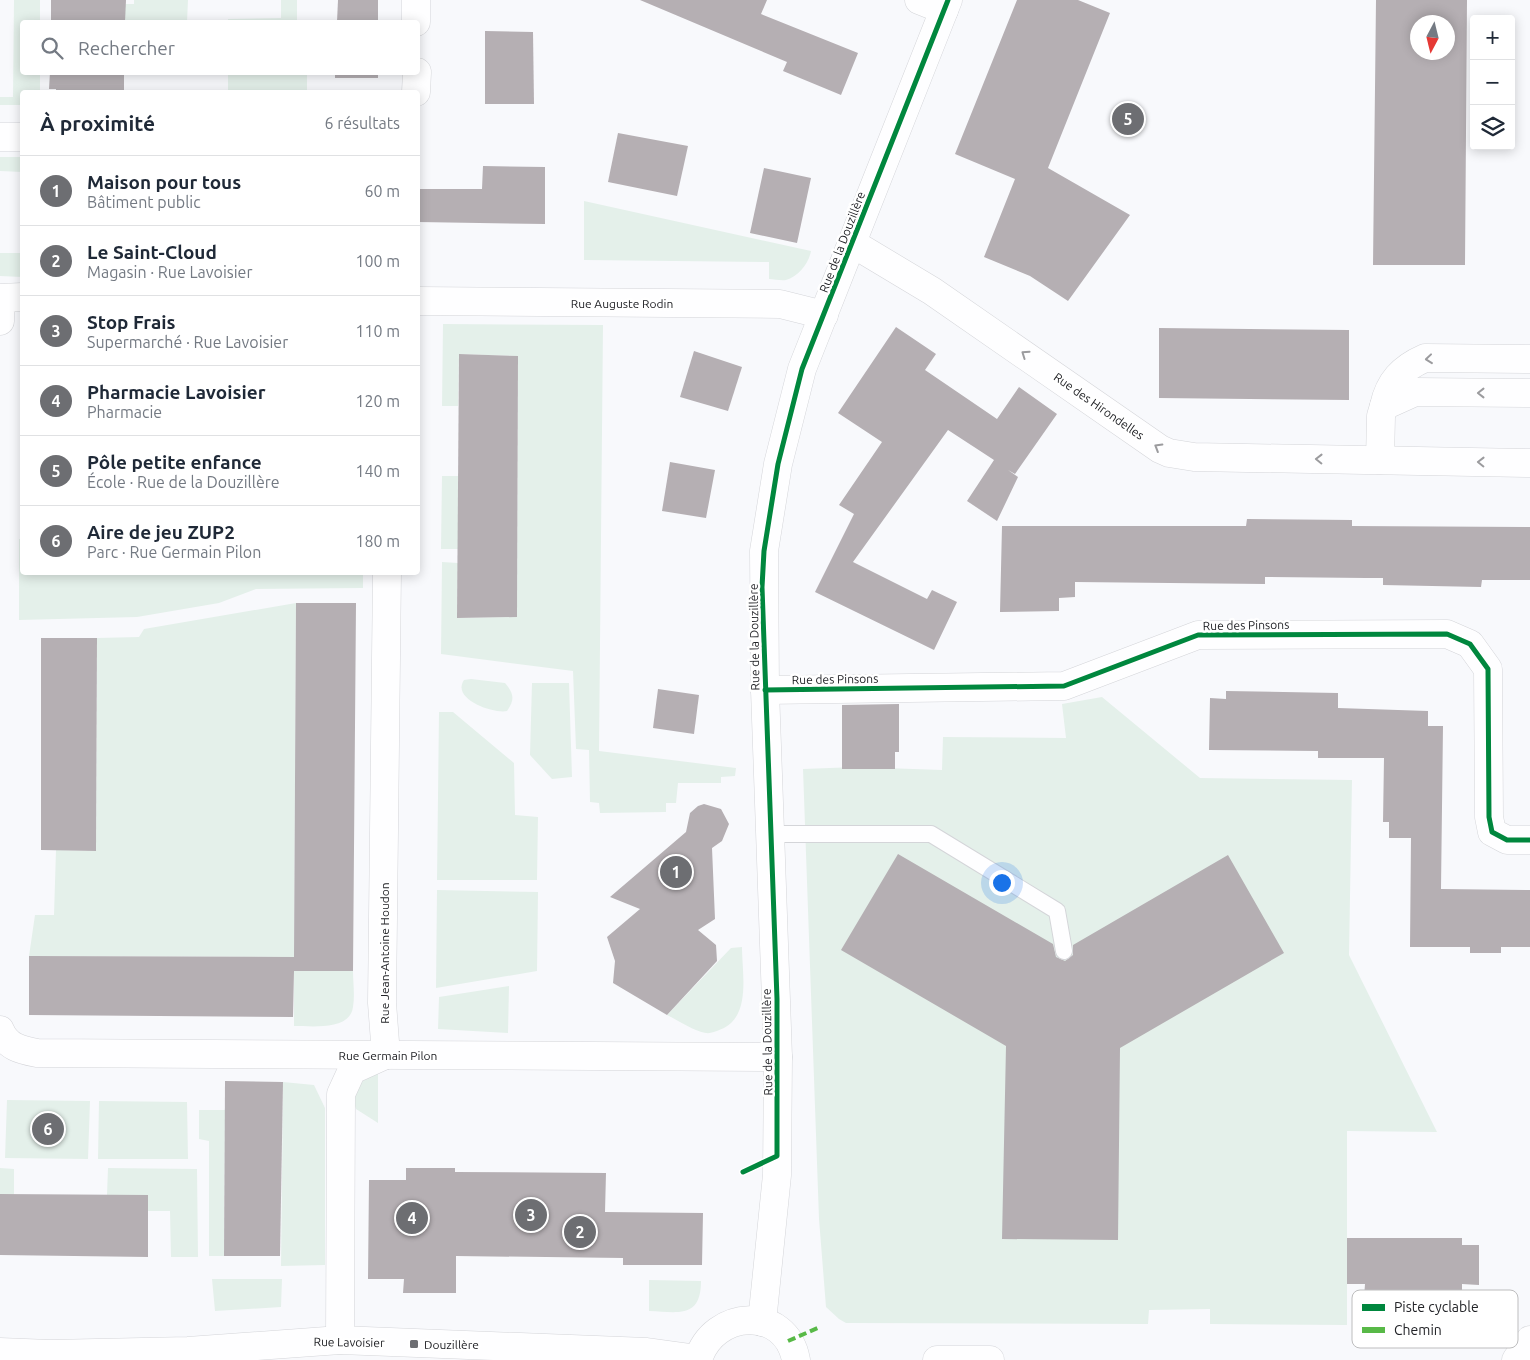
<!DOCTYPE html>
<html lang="fr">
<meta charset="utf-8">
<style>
body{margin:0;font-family:Ubuntu,sans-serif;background:#f2f2f3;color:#1f2937}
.controls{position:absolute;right:15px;top:15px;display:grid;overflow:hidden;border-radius:5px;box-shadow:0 2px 12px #0003}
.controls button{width:45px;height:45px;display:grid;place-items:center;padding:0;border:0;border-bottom:1px solid #e0e1e3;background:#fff;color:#1f2937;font:25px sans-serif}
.compass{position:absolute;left:1410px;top:15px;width:45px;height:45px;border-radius:50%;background:#fff;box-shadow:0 2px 12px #0003;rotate:187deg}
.you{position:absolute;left:1001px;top:882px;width:18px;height:18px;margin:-12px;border:4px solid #fff;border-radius:50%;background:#1a73e8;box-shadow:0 0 0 8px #1a73e833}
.badge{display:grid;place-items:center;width:32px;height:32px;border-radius:50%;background:#6d6e72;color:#fff;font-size:16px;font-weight:700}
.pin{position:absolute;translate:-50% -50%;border:2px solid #fff;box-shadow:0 1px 5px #0006}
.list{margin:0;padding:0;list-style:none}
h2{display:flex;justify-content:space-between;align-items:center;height:65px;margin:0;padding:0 20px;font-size:21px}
h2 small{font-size:16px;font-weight:400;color:#747a83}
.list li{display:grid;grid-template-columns:32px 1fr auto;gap:15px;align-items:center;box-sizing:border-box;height:70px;padding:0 20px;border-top:1px solid #e0e1e3}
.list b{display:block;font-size:19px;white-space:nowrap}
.list p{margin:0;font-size:16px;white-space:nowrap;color:#747a83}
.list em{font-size:16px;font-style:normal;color:#747a83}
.icon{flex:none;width:28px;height:28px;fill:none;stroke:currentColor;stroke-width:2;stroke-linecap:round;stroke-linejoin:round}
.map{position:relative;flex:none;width:1530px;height:1360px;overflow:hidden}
.search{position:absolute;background:#fff;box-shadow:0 2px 12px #0003;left:20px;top:20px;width:400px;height:55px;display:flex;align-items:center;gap:12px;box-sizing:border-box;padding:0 18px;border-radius:5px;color:#747a83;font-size:19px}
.panel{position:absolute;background:#fff;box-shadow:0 2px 12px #0003;left:20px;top:90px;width:400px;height:485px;border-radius:5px}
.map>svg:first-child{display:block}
.green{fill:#e4f0ea}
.building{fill:#b5afb3;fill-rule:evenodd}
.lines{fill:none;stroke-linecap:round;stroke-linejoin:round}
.lane-casing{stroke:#d4d5d9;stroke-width:18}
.street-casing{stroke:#d4d5d9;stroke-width:29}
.lane{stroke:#fefeff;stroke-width:16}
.street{stroke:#fefeff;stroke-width:28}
.quiet{stroke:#58b947;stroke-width:4;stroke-dasharray:8 4;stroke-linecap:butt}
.cycleway-casing{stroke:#fff;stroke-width:8}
.cycleway{stroke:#00873e;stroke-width:5}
.oneway{stroke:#9b9b9e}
.poi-dot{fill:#6d6e72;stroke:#fff;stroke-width:2}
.labels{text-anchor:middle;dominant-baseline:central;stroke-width:5;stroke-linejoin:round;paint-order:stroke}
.street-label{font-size:12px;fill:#222327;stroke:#fff}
.poi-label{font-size:12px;fill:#222327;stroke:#fff;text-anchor:start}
.key{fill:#fff;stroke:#bdbdbe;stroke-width:1}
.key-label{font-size:14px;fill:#222327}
</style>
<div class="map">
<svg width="1530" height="1360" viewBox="0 0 1530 1360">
<rect width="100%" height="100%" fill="#f8f9fc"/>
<g class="green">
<path d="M14 0H40V22H22V72L40 73V92H22V105H0V97H13Z"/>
<path d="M134 0H188L187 22H125V4H134Z"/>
<path d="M281 0H297V22H228V19L281 18Z"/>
<rect x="228" y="73" width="79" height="19"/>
<path d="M0 157H22V172L0 171Z"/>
<path d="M584 201 811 251C809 263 798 277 786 280 781 281 774 279 769 279V262L584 260Z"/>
<path d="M0 253H22V277L0 276Z"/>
<path d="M443 324 603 325 599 751 736 768 735 776 721 777V783H678L676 803H666V812L600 813 599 803 590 802 589 750 576 749 573 671 441 654 442 562 458 563 457 618 517 617 518 356 459 354 458 406H442Z"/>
<path d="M442 476H458V549H441Z"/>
<path d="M19 539H22V572H363V588L256 589 219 603 137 617 19 620Z"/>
<path d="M296 603 294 957 29 956 35 915H54L56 850 96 851 97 638 139 637 144 629Z"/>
<path d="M471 679 505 683C514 693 515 700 507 711 493 714 451 699 464 680Z"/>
<path d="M532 683H569L572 777 552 779 530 755Z"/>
<path d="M1102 697 1200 778 1352 780 1349 955 1437 1132 1347 1131V1325L1210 1324V1309L1149 1310 1148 1324 846 1323 839 1319 826 1307 819 1219 803 769 856 767 942 770 943 737 1066 738 1062 704Z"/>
<path d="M439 712H453L514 763 515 815 538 817 537 880H437Z"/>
<path d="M437 890 538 892 537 971 436 988Z"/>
<path d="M742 947C742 972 751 1014 724 1028 719 1030 711 1034 706 1033 693 1031 678 1020 667 1015L731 948Z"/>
<path d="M294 971H353C353 982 355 995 353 1007 350 1031 311 1026 294 1026Z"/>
<path d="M509 986 508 1033 438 1029 439 997Z"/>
<path d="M378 1067V1123L356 1109 352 1097 358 1077Z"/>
<path d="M283 1082 314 1085 325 1108V1265L281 1266Z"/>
<path d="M7 1100 90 1101 88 1159 5 1158Z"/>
<path d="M99 1101 187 1102 188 1159H98Z"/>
<path d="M199 1110H225L224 1256H209V1141L199 1139Z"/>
<path d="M0 1168 14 1169V1194H0Z"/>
<path d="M108 1168 197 1169 198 1257H171L170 1211H148L107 1195Z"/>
<path d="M212 1279H282L281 1307 215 1311Z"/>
<path d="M649 1280 701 1281C701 1319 678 1312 649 1311Z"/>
</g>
<g class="building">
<path d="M51 0H126L125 22H51Z"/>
<path d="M338 0H378V22H337Z"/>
<path d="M640 0H767L761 14 858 53 841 95 783 71 787 62Z"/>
<path d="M1017 0H1078L1110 13 1048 168 1130 215 1068 301 1030 276 984 257 1015 179 955 154Z"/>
<path d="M1376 0H1467L1465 265H1373ZM1418 22H1448V52H1418Z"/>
<path d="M485 31 533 32 534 104H485Z"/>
<path d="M50 72H124V92H56V89H49Z"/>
<rect x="335" y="72" width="43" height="6"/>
<path d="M618 133 688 146 677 196 608 182Z"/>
<path d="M483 166 545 167V224L418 222V189H482Z"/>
<path d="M764 168 811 178 797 243 750 233Z"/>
<path d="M896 327 936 354 925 370 997 419 1019 387 1057 414 1015 474 1008 470 1018 477 997 521 967 501 994 460 948 430 853 562 927 599 932 590 957 602 934 650 815 592 854 514 839 505 882 442 838 413Z"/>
<path d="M1159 328 1349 330V400L1159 398Z"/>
<path d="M694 351 742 367 728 411 680 397Z"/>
<path d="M459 354 518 356 517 617 457 618Z"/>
<path d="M670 462 715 470 706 518 662 511Z"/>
<path d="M1247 519 1352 520V526L1530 527V580H1482L1481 587 1383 585V578H1366L1265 577V584L1075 582V597L1059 598V611L1000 612 1002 526H1246Z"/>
<path d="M296 603H356L353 971H294L293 1017 29 1015V956L294 957Z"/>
<path d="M41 638H97L96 851 41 850Z"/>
<path d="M658 689 699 695 694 734 653 728Z"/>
<path d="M1226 691 1338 693V708L1428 711V726H1443L1441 889 1530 890V947H1501V953H1470V947H1410L1411 838H1389V822H1383L1384 758H1318V751L1209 750 1210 698 1226 699Z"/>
<path d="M899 704V752H895V769H842V705Z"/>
<path d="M704 804 721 809 729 824 722 841 712 848 715 919 698 930 716 945 717 961 667 1015 613 983 615 961 607 937 640 909 610 897 686 832 690 813 698 806Z"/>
<path d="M898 854 1053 944 1056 957 1065 961 1073 955V945L1228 855 1284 953 1120 1048 1118 1240 1002 1239 1006 1046 841 950Z"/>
<path d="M225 1081 283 1082 280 1256H224Z"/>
<path d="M406 1168H455V1172L606 1173 605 1212 703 1213 702 1265H623V1258L456 1256V1293H403L404 1279H368L369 1180H406Z"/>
<path d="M0 1194 148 1195V1257L0 1255Z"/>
<path d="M1347 1238H1462V1245H1479V1285L1462 1284V1297L1364 1298 1365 1284H1347Z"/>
</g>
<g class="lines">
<g class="lane-casing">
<path id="lane" d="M771 834H931L1057 911 1064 951"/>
</g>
<g class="street-casing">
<g id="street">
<path d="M919 0 944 10"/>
<path d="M416 22V0"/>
<path d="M416 92 417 72"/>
<path d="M0 137H22"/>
<path d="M852 243 932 291 1160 449 1169 453 1194 457 1530 463"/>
<path d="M418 301 780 304 824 315"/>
<path d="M0 321 1 298 22 297"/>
<path d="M1384 406C1389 382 1402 368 1425 358L1530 359"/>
<path d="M1380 460 1381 416 1384 406 1415 392 1530 393"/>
<path d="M765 690 1064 686 1198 635 1447 634 1470 644 1488 669 1489 817 1492 832 1507 840H1530"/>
<path d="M0 1030C7 1047 21 1050 37 1053L778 1057"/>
<path d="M386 1055 382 1003 387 572"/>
<path d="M762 1322 777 1175 778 1057 765 690 764 551 778 464 802 369 948 0"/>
<path d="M340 1340 341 1094 352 1070 383 1056"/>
<path d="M0 1352 50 1354 188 1351 340 1340 647 1352 698 1359"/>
<path d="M698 1360C713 1309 786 1305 796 1360"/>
<path d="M937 1360H990"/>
<path d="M1516 1360 1530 1340"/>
</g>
</g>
<use href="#lane" class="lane"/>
<use href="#street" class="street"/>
<path class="quiet" d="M788 1341 820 1327"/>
<g class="cycleway-casing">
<g id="cycleway">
<path d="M765 690 1064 686 1198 635 1447 634 1470 644 1488 669 1489 817 1492 832 1507 840H1530"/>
<path d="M743 1172 777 1156V999L762 587 764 551 778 464 802 369 948 0"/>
</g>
</g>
<use href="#cycleway" class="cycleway"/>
</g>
<defs><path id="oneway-chevron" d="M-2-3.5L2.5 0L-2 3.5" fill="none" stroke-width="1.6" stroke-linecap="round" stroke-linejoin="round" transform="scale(1.25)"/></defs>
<g class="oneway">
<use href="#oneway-chevron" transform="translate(1025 354) rotate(-145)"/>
<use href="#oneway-chevron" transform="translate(1429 359) rotate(174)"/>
<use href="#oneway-chevron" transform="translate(1481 393) rotate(-180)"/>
<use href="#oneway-chevron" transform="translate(1158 447) rotate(-149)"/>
<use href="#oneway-chevron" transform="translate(1319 459) rotate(-179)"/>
<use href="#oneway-chevron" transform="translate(1481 462) rotate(-179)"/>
</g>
<rect class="poi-dot" x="409" y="1339" width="10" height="10" rx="2.5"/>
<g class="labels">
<g class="street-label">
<text transform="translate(842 242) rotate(-69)">Rue de la Douzillère</text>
<text x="622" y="303">Rue Auguste Rodin</text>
<text transform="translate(1099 406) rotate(35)">Rue des Hirondelles</text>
<text transform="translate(1246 625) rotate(-1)">Rue des Pinsons</text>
<text transform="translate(754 637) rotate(-91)">Rue de la Douzillère</text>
<text transform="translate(835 679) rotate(-1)">Rue des Pinsons</text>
<text transform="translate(384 953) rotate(-90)">Rue Jean-Antoine Houdon</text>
<text transform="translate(767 1042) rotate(-91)">Rue de la Douzillère</text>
<text x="388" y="1055">Rue Germain Pilon</text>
<text transform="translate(349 1342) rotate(1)">Rue Lavoisier</text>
</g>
<g class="poi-label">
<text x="424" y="1344">Douzillère</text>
</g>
</g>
<rect x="1352" y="1290" width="166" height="58" rx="8" class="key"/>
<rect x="1362" y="1304" width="23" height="7" fill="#00873e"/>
<rect x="1362" y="1327" width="23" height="6" fill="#58b947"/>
<g class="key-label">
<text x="1394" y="1312">Piste cyclable</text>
<text x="1394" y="1335">Chemin</text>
</g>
</svg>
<div class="controls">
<button>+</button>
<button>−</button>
<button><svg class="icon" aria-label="layers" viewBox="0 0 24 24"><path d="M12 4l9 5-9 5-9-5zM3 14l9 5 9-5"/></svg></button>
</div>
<svg class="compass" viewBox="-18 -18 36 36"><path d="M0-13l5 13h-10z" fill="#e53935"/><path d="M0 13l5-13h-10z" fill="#747a83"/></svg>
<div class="you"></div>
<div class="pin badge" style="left:676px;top:872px">1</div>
<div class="pin badge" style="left:580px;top:1232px">2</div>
<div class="pin badge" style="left:531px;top:1215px">3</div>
<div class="pin badge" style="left:412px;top:1218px">4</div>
<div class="pin badge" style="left:1128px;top:119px">5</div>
<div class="pin badge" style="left:48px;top:1129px">6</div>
<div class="search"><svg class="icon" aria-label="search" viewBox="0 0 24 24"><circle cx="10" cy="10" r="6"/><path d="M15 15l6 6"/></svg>Rechercher</div>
<section class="panel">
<h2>À proximité<small>6 résultats</small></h2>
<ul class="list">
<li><span class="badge">1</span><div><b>Maison pour tous</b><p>Bâtiment public</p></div><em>60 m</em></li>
<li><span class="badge">2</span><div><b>Le Saint-Cloud</b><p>Magasin · Rue Lavoisier</p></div><em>100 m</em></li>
<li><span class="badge">3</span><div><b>Stop Frais</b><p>Supermarché · Rue Lavoisier</p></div><em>110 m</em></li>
<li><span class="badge">4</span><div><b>Pharmacie Lavoisier</b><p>Pharmacie</p></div><em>120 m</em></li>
<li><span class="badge">5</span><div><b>Pôle petite enfance</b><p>École · Rue de la Douzillère</p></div><em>140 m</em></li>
<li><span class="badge">6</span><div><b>Aire de jeu ZUP2</b><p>Parc · Rue Germain Pilon</p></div><em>180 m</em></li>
</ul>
</section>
</div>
